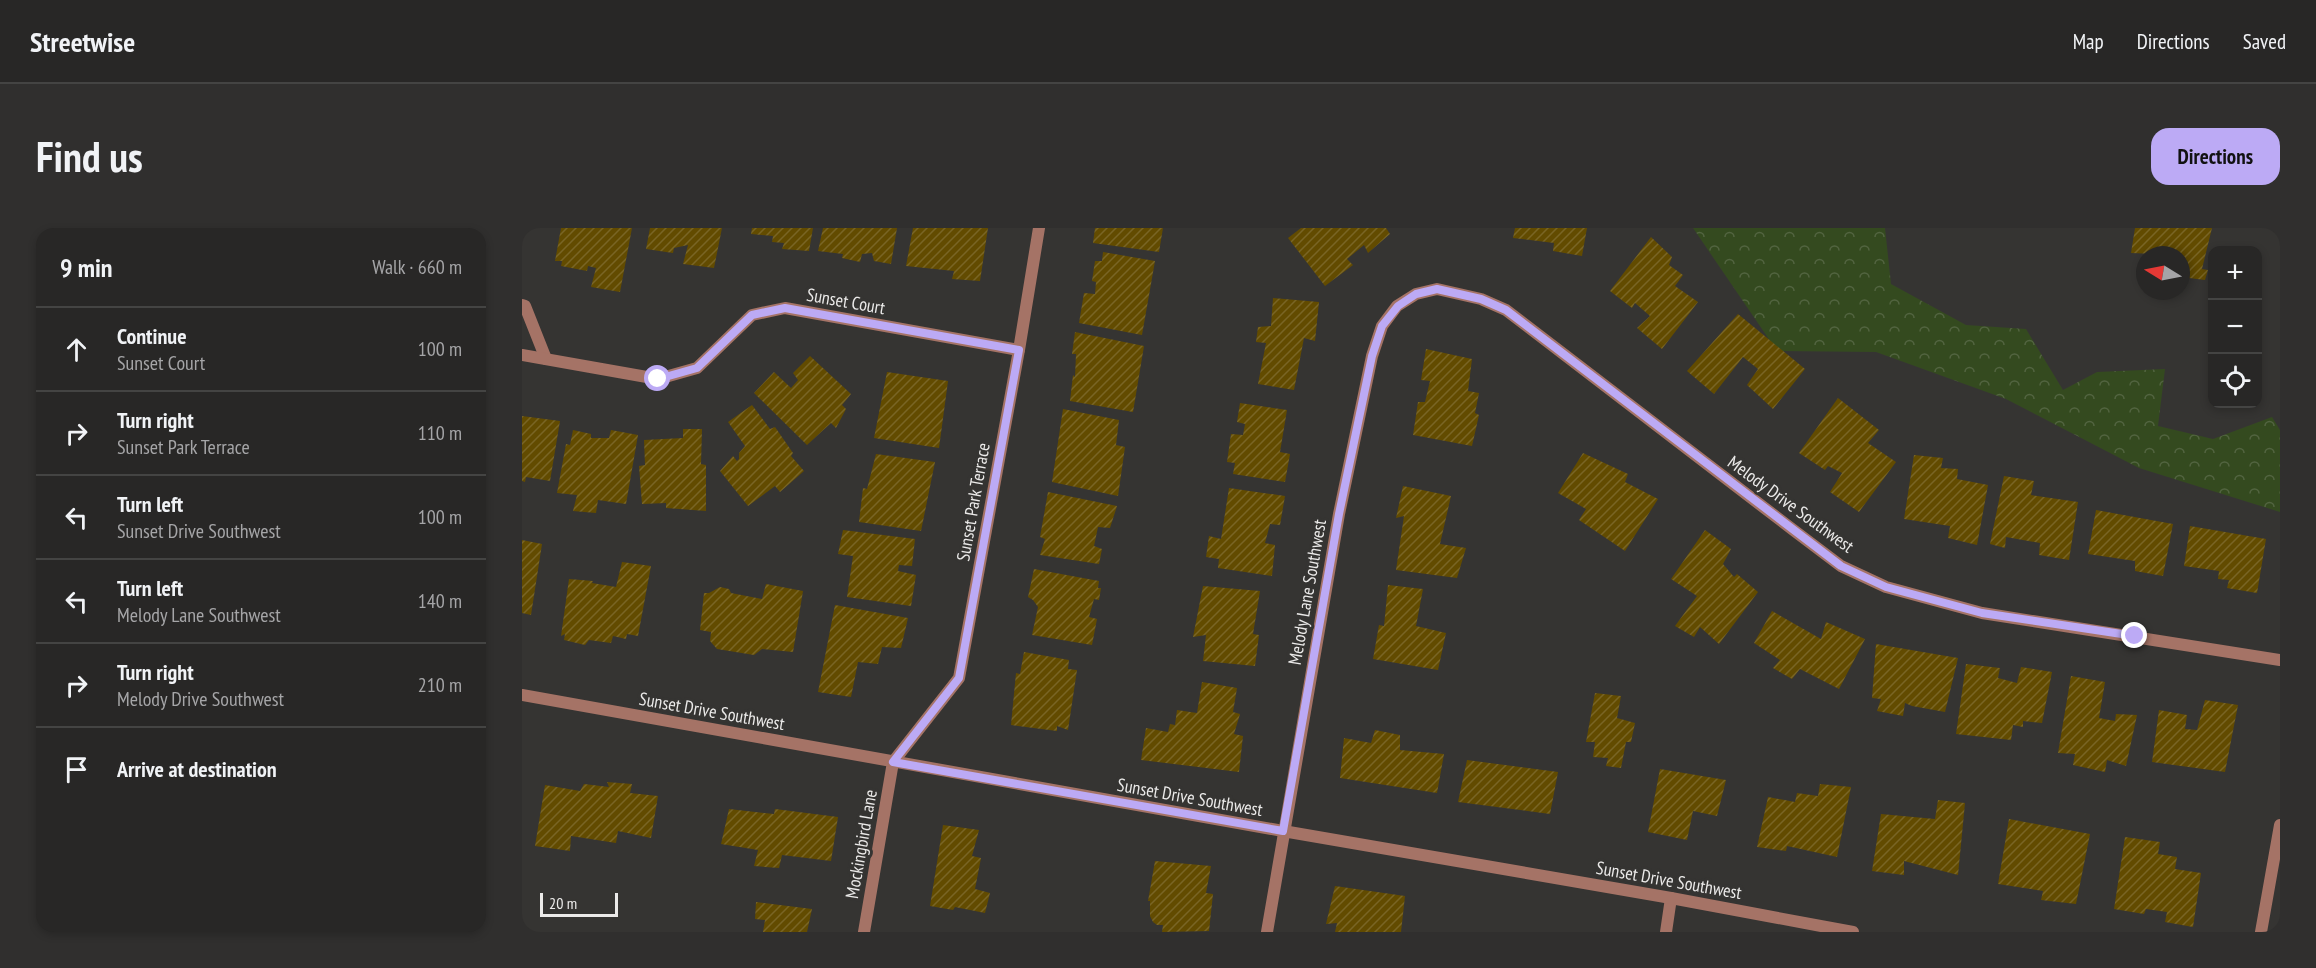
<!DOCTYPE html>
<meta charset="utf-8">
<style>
body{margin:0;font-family:"PT Sans Narrow",sans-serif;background:#302f2e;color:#f1f3f6}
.controls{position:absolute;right:18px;top:18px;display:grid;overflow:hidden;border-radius:12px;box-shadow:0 3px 9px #0003}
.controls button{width:54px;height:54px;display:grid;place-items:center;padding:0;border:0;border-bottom:2px solid #444443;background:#282726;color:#f1f3f6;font:30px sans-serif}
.compass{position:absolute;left:1614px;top:18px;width:54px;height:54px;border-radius:50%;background:#282726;box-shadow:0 3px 9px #0003;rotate:280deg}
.scale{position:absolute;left:18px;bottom:15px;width:78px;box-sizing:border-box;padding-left:6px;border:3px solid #ebeae9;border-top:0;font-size:16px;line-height:21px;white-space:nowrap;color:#ebeae9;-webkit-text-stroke:4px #353432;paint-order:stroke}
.stop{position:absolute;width:18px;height:18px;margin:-14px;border:4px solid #bcaaf5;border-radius:50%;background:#fff}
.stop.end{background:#bcaaf5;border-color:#fff;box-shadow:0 2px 6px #0008}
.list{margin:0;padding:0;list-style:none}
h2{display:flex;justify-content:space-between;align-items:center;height:78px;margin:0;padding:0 24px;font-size:26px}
h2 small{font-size:20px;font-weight:400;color:#a5a5a7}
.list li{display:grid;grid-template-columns:39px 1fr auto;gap:18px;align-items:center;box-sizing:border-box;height:84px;padding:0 24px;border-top:2px solid #444443}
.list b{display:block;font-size:22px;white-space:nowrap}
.list p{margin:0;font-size:20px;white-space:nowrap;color:#a5a5a7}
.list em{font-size:20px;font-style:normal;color:#a5a5a7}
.icon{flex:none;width:33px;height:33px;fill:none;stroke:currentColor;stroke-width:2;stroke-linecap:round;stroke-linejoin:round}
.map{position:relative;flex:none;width:1758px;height:704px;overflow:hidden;border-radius:18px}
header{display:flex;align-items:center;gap:36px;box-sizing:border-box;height:84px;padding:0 30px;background:#282726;border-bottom:2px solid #444443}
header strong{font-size:28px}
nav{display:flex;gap:33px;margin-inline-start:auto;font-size:21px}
.intro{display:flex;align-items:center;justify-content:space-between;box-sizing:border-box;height:144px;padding:0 36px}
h1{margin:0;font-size:42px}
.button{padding:15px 27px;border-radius:18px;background:#bcaaf5;color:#111;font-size:21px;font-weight:700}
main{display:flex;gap:36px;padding:0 36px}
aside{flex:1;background:#282726;border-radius:18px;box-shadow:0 3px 9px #0003}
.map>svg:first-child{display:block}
.forest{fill:url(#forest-crowns)}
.building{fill:url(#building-hatch)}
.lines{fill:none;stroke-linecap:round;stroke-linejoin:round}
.minor{stroke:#a57366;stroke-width:12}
.tertiary{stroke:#a57366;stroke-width:12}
.route{stroke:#bcaaf5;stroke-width:8}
.labels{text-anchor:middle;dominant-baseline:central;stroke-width:6;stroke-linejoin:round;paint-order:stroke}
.street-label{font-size:18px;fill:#ebeae9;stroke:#353432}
</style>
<header>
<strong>Streetwise</strong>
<nav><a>Map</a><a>Directions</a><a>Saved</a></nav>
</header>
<div class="intro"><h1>Find us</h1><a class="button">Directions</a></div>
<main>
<aside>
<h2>9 min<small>Walk · 660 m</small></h2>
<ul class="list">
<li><svg class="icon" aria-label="ahead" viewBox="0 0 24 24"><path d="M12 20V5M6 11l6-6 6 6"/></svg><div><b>Continue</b><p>Sunset Court</p></div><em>100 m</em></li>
<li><svg class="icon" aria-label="right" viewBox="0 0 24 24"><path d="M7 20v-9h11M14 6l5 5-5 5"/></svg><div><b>Turn right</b><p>Sunset Park Terrace</p></div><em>110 m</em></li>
<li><svg class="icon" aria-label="left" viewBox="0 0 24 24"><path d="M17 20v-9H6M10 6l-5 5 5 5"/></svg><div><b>Turn left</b><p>Sunset Drive Southwest</p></div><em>100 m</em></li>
<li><svg class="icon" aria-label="left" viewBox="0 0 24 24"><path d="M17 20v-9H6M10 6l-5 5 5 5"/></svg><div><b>Turn left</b><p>Melody Lane Southwest</p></div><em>140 m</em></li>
<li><svg class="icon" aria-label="right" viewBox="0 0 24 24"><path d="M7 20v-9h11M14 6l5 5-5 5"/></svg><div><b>Turn right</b><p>Melody Drive Southwest</p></div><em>210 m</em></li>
<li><svg class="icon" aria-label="arrive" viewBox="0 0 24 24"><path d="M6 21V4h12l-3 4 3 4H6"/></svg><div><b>Arrive at destination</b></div></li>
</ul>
</aside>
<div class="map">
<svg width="1758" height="704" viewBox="0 0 1758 704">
<defs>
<pattern id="forest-crowns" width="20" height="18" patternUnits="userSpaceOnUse" patternTransform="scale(1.5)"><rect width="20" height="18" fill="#344a1f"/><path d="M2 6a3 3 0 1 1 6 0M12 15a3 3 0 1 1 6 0" fill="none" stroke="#526440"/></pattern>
<pattern id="building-hatch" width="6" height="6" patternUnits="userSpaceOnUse" patternTransform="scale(1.5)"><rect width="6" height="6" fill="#624b00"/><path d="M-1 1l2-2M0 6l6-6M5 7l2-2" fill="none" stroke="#796525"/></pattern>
</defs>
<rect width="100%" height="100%" fill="#353432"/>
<path class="forest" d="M1171 0H1363L1369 56 1444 97 1504 101 1541 162 1575 144 1643 141 1636 198 1691 211 1750 189 1758 202V284L1617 240 1484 171 1354 124 1255 123Z"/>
<g class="building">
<path d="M39 0H110L98 64 69 59 74 40 66 38 65 43 39 38 40 33H33Z"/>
<path d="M128 0H200L192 40 161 36 166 17 152 20 151 25 124 21Z"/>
<path d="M230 0H291L287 23 260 21 262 15 250 14 251 8 229 6Z"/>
<path d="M301 0H375L369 36 352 33 350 25 340 26 338 34 320 30 321 26 296 23Z"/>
<path d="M391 0H466L458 53 430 51 432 43 384 38Z"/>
<path d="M573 0H641L637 24 571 15Z"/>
<path d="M779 0H864L868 6 846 25 842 17 825 31 831 37 803 58 766 10Z"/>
<path d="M993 0H1065L1060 28 1031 23 1032 15 991 10Z"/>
<path d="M1613 0H1690L1680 41 1686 42 1683 52 1659 49V27L1609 25Z"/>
<path d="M1129 9 1150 29 1147 37 1161 47 1153 58 1176 74 1140 121 1115 100 1128 88 1113 75 1110 80 1088 63Z"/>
<path d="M581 24 633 33 620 107 557 95 562 65 573 66 574 54 570 53 573 33H580Z"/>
<path d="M751 70 797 74 793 113 782 110 772 162 736 156 744 115 734 114 736 99 749 98Z"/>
<path d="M1216 86 1283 141 1251 181 1225 157 1236 141 1221 129 1192 166 1165 143Z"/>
<path d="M553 104 622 118 611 184 548 173 551 147 553 149 554 126H550Z"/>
<path d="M904 121 950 131 946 163 957 165 953 185 957 187 950 218 891 207 896 174H903L908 153 899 152Z"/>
<path d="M288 128 329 166 320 177 324 181 314 200 309 195 285 217 232 165 252 144 269 160 276 152 271 145Z"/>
<path d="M365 144 426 153 417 220 352 210Z"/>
<path d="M1316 170 1357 202 1346 215 1374 234 1337 284 1308 264 1320 245 1306 238 1303 242 1277 225Z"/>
<path d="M718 175 765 182 758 224 768 226 763 254 711 246 713 235 705 234 709 206 721 207 723 196 715 194Z"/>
<path d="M230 177 248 201 253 199 271 225 269 228 282 243 258 264 253 258 226 278 198 243 211 228 215 233 217 231V225L223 218 206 194Z"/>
<path d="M541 181 597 192 594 217 603 219 596 268 530 254Z"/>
<path d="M0 188 38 193 28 253 4 249 3 254 0 253Z"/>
<path d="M161 201H180L179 236 184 237V283L144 280V275L120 276 117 238 123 237 122 212 161 210Z"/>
<path d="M51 202 69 206V210H87L89 202 116 207 104 276 76 272 74 285 51 283 55 267 35 265 44 216 48 217Z"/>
<path d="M1061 225 1106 246 1103 254 1136 271 1103 323 1057 292 1064 281 1036 265Z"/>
<path d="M354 226 413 234 399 303 337 294 341 260 345 261Z"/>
<path d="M1392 227 1421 230 1419 240 1436 241 1435 251 1466 257 1455 317 1426 310 1428 298 1382 291Z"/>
<path d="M1482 248 1512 253 1509 267 1556 274 1547 332 1517 327 1518 315 1484 309 1483 320 1468 316Z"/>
<path d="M881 258 929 268 918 316 944 320 935 350 874 342 882 288 874 290Z"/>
<path d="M707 260 763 268 758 297 748 296 743 315 753 317 750 348 696 340 697 331 684 329 687 308 699 311Z"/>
<path d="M526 264 595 278 588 300 576 299 572 318 580 321 577 336 518 327 523 311 518 309Z"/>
<path d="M1574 282 1651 296 1641 348 1613 343V333L1566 326Z"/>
<path d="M1668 298 1744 311 1735 365 1705 360 1707 352 1696 351 1697 343 1662 338Z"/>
<path d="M321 302 393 311 390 338 377 337 376 343 394 347 389 378 325 369 331 328 316 326Z"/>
<path d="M1183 302 1209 321 1201 336 1212 349 1215 346 1236 364 1197 416 1178 399 1172 409 1153 398 1175 368 1149 351Z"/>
<path d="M0 312 20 316 9 387 0 385Z"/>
<path d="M100 334 129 338 116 408 105 406 104 411 91 408 89 415 67 412 63 417 42 412 43 406 39 408 47 351 71 353 70 355 94 359Z"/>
<path d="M512 341 577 353 576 360H579L577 372 572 371 567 389 575 391 570 417 510 407 516 379 511 372 506 369Z"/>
<path d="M244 356 281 363 271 424 240 421 232 427 195 421 188 413 189 404 178 402 182 365H187L198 359 207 361 209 365 240 371Z"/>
<path d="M866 357 901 361 894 398 924 405 916 442 851 431 857 397 862 398Z"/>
<path d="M681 358 738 363 731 406 737 407 733 438 681 433 684 407 671 409Z"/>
<path d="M313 377 386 390 379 420 360 419 356 436 336 434 329 469 296 464Z"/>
<path d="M1250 383 1299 411 1304 394 1343 411 1317 461 1278 441 1270 451 1251 440 1258 432 1232 415Z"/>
<path d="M1354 416 1436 430 1423 484 1390 478 1383 475 1381 488 1355 483 1359 471 1350 470Z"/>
<path d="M502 424 547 432 546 441 555 442 546 502 535 498V503L489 497 494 445 498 446Z"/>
<path d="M1444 436 1478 440 1476 450 1495 455 1499 439 1530 444 1520 495 1501 493V499L1491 497 1489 512 1434 506Z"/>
<path d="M1549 448 1583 454 1577 490 1593 493 1594 486 1615 487 1604 538 1585 532 1583 544 1551 537 1553 526 1536 525Z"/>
<path d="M680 454 715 460 711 484 718 486 712 506 721 508 717 544 619 532 624 500 646 504 648 496 653 497 655 482 675 485Z"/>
<path d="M1073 465 1099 468 1095 490 1113 495 1109 514H1104L1099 540 1084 538 1086 530 1071 529 1073 514H1064Z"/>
<path d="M1683 472 1716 477 1703 544 1630 534 1637 482 1665 487 1663 501 1675 502Z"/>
<path d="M853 502 878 507V522L922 526 915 565 818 550 822 510 849 515Z"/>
<path d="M945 532 1036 544 1028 586 936 574Z"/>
<path d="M1138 541 1204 552 1195 588 1171 583 1165 612 1126 604Z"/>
<path d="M85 554 110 556 108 565 136 568 129 610 96 603 94 615 49 608 48 623 13 618 23 557 58 563 62 556 87 559Z"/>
<path d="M1298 556 1329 559 1315 629 1265 618 1264 623 1235 619 1246 569 1273 574 1275 565 1296 568Z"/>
<path d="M1416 572 1443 575 1436 647 1382 633V647L1350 643 1359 586 1413 591Z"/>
<path d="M207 581 252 586 253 581 316 589 309 633 260 627 257 640 232 638 236 622 199 616Z"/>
<path d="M1487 591 1568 606 1554 676 1519 672 1521 663 1476 656Z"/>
<path d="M421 597 457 602 450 628 459 630 453 661 468 665 463 685 433 679 431 682 408 678Z"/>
<path d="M1603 609 1638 614 1636 626 1655 629 1653 641 1679 645 1671 699 1643 694 1645 684 1624 681 1622 686 1592 681Z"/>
<path d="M633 633 689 638 684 665 691 666 687 703 640 704 641 697H635L631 694 628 688V673H626Z"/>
<path d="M813 658 883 668 879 704H813L815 695 804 696Z"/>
<path d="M234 674 290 681 285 704H241L243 692 233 691Z"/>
</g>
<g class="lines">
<g class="minor">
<path d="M0 77 3 78 24 131"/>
<path d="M0 127 136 151 175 140 230 87 263 80 497 122"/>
<path d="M342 704 371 534 437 450 497 122 517 0"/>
<path d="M745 704 817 286 850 128 860 98 875 78 894 66 915 61 959 71 984 82 1270 301 1319 338 1364 359 1460 385 1758 432"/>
<path d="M1144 704 1149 670"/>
</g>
<g class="tertiary">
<path d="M0 467 761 603 1149 670 1331 704"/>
<path d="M1739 704 1758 597"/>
</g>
</g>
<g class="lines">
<path class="route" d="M136 151 175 140 230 87 263 80 497 122 437 450 371 534 761 603 817 286 850 128 860 98 876 78 894 66 915 61 959 71 984 82 1319 338 1364 359 1460 385 1613 408"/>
</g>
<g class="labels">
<g class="street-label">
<text transform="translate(324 73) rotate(10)">Sunset Court</text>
<text transform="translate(451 274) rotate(-80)">Sunset Park Terrace</text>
<text transform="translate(1269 276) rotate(36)">Melody Drive Southwest</text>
<text transform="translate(785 364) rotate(-80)">Melody Lane Southwest</text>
<text transform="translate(190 483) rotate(10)">Sunset Drive Southwest</text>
<text transform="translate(668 569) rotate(10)">Sunset Drive Southwest</text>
<text transform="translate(339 616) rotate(-80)">Mockingbird Lane</text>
<text transform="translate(1147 652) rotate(10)">Sunset Drive Southwest</text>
</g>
</g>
</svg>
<div class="controls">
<button>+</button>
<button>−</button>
<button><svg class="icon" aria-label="locate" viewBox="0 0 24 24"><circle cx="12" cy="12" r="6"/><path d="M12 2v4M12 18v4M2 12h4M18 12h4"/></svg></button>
</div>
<svg class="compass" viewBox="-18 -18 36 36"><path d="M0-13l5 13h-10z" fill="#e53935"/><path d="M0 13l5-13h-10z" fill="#a5a5a7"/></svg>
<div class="scale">20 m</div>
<div class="stop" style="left:136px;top:151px"></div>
<div class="stop end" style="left:1613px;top:408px"></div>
</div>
</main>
